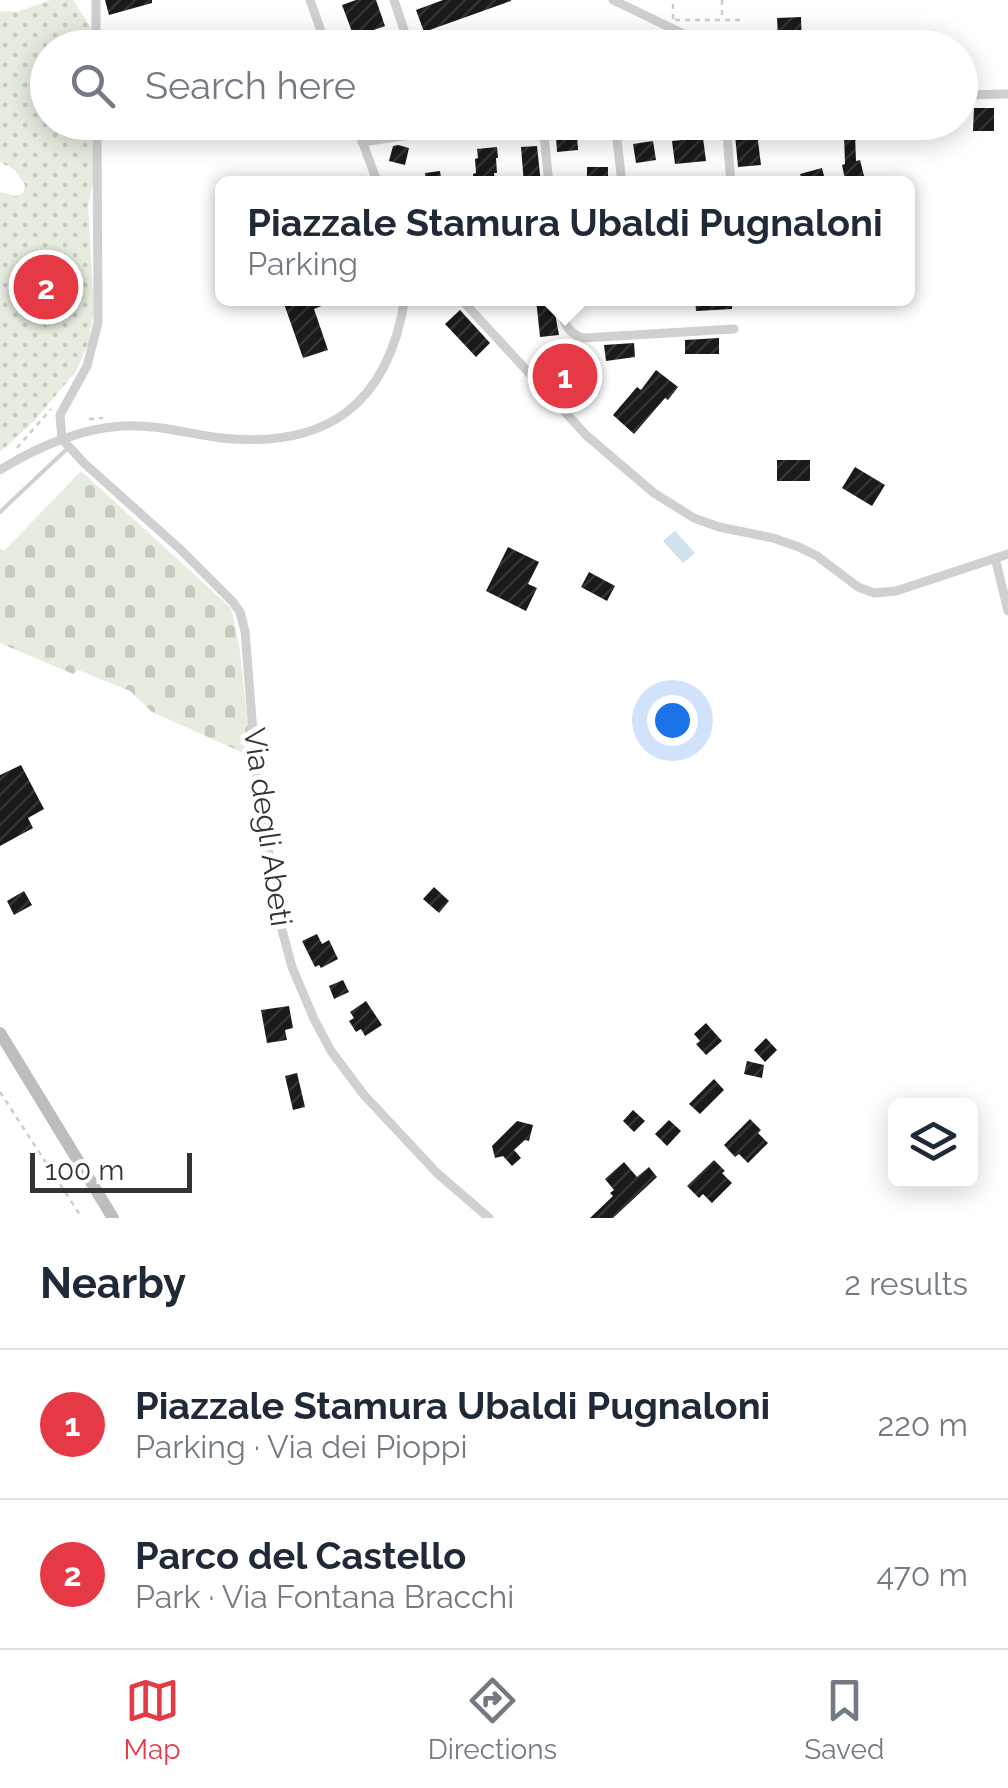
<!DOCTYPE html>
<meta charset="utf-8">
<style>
body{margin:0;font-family:Raleway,sans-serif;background:#f2f2f3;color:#1f2937}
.controls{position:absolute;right:30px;bottom:30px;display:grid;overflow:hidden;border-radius:15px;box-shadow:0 5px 25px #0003}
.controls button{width:90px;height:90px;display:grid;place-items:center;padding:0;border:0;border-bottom:2px solid #e0e1e3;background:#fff;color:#1f2937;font:50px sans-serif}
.scale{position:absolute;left:30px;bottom:25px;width:162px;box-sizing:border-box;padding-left:10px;border:5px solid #333;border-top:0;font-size:28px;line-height:35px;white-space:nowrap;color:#333;-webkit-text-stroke:8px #fff;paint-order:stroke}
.you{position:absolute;left:672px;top:720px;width:35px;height:35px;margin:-25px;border:8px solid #fff;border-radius:50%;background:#1a73e8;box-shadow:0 0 0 15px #1a73e833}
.badge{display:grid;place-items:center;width:65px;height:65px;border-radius:50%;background:#e63946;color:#fff;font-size:32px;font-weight:700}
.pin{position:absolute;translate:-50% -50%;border:5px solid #fff;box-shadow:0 2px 10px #0006}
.popup{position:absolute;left:215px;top:176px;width:700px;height:130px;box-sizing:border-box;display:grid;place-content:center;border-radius:15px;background:#fff;filter:drop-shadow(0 2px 8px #0005);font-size:32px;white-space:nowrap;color:#747a83}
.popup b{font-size:38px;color:#1f2937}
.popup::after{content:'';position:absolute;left:50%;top:100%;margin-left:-20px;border:20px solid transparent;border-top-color:#fff}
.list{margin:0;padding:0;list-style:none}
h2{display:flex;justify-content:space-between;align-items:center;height:130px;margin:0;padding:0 40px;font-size:42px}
h2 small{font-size:32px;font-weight:400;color:#747a83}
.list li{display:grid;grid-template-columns:65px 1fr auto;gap:30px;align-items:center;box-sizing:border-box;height:150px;padding:0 40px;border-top:2px solid #e0e1e3}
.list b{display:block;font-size:38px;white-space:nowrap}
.list p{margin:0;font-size:32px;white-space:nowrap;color:#747a83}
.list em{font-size:32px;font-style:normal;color:#747a83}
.icon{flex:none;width:55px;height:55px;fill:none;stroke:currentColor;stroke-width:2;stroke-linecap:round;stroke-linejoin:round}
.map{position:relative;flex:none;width:1008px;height:1218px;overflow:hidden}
.search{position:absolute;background:#fff;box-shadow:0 5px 25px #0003;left:30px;right:30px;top:30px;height:110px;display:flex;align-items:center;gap:25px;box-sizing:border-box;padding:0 35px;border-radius:55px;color:#747a83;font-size:38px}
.sheet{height:430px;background:#fff}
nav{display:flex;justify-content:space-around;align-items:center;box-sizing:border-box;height:140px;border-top:2px solid #e0e1e3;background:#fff;font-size:28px;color:#747a83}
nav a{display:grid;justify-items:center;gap:5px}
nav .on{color:#e63946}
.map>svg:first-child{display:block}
.grass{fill:url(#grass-dots)}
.cemetery{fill:url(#cemetery-stones)}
.water{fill:#cfe2ee}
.building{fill:url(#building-hatch)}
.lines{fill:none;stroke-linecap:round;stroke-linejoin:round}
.path{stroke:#cdcdcd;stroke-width:2.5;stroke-dasharray:5 5;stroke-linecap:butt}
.service{stroke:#d0d0d0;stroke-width:4}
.minor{stroke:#d0d0d0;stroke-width:9}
.secondary{stroke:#bdbdbd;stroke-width:12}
.labels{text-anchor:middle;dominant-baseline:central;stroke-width:10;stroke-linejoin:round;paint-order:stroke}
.street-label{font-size:30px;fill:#333;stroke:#fff}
</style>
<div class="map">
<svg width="1008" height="1218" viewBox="0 0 1008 1218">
<defs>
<pattern id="grass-dots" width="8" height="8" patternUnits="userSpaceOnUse" patternTransform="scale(2.5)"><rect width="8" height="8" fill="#e6ecdf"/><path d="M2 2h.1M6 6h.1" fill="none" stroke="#c6cbc0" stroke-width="1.8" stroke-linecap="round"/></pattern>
<pattern id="cemetery-stones" width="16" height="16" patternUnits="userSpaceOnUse" patternTransform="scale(2.5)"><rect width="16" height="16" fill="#e6ecdf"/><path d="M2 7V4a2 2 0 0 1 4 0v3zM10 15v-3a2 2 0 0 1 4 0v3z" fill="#c6cbc0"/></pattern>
<pattern id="building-hatch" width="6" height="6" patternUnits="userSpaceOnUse" patternTransform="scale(2.5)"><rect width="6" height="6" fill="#1a1a1a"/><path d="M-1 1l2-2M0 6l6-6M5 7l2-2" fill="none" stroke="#333"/></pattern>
</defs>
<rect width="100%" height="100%" fill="#fff"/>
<path class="grass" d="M51 0H73L91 28 92 47 48 48V122L92 123 94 178 88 206 94 309 89 341 77 370 35 420 0 452V192L15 196 23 193 25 185 15 170 0 162V11L17 12Z"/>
<path class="cemetery" d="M81 471 231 608 239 644 251 751 246 754 152 712 130 691 78 670 73 674 0 643V549L4 551Z"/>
<path class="water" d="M675 531 695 553 683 563 663 541Z"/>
<g class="building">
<path d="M105 0H152V3L109 15Z"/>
<path d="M356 0H376L385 26 354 37 342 5Z"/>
<path d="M443 0H511V1L424 32 416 10Z"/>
<path d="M801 17 802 48H789V38H778L777 18Z"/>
<path d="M159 32 163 48H137L134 38Z"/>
<path d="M552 37H575L574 48H552Z"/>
<path d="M974 108H994V131H973Z"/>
<path d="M905 122H944V133L906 136Z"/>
<path d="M757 133 761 165 738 167 735 135Z"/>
<path d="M577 134 578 150 557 152 556 136Z"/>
<path d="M844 134H855L856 161 860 160 866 184H846L842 165 845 164Z"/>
<path d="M703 138 706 161 675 164 672 141Z"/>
<path d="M653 141 656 160 636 163 633 144Z"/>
<path d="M398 145 409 148 405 165 389 161 393 146Z"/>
<path d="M537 146 541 184H524L521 147Z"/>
<path d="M497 147 498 158H496L497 173H494L495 184H474L473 174 476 173 475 159 478 158 477 149Z"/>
<rect x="587" y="167" width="21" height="17"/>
<path d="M822 168 826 184H803L800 174Z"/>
<path d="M440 171 442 184H426L425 173Z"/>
<path d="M282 298H322L324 305 314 309 328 350 303 358Z"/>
<path d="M552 298 559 335 540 337 536 299Z"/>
<path d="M695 298H732V309L696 311Z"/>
<path d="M460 310 490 343 476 357 445 324Z"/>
<path d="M719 338V354H685V340Z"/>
<path d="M634 343 635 357 606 361 604 345Z"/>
<path d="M656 370 678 387 668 400 665 398 634 434 613 415 637 387 641 390Z"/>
<rect x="777" y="460" width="33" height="21"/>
<path d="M855 467 885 485 872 506 842 488Z"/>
<path d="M508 547 539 562 528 584 537 588 526 611 486 591Z"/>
<path d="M589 572 615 586 607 601 581 587Z"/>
<path d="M21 765 44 809 28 818 33 828 0 846V775Z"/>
<path d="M434 887 449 901 439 913 423 899Z"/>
<path d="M24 891 32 905 14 915 7 901Z"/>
<path d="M317 934 322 944 329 940 338 959 321 968 319 965 315 967 302 941Z"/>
<path d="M343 980 349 992 334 999 329 986Z"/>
<path d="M366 1001 382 1025 365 1036 361 1029 356 1032 349 1021 354 1018 350 1012Z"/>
<path d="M289 1006 293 1028 285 1030 287 1040 267 1043 261 1010Z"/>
<path d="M706 1023 722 1041 706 1055 696 1044 700 1041 694 1034Z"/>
<path d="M766 1038 777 1050 765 1062 754 1050Z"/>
<path d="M747 1061 764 1065 762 1078 744 1074Z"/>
<path d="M297 1073 305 1107 293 1110 285 1076Z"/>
<path d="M714 1079 724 1090 700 1114 689 1104Z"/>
<path d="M633 1110 645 1121 634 1132 623 1121Z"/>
<path d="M750 1119 761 1130 758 1133 768 1143 748 1163 739 1154 735 1157 724 1145Z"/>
<path d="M669 1120 681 1131 667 1146 655 1134Z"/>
<path d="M517 1121 533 1125 529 1141 525 1140 514 1150 521 1158 512 1166 503 1156 495 1158 492 1146Z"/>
<path d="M714 1160 725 1171 722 1173 732 1183 712 1203 703 1194 699 1198 687 1186Z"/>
<path d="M624 1162 637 1177 649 1167 657 1177 613 1218H590L613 1196 610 1193 614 1190 605 1179Z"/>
</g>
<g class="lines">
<g class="path">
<path d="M722 0V20"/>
<path d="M673 19V0"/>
<path d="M675 20H744"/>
<path d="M89 419 103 418"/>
<path d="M17 448 51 409"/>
<path d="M0 1092 82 1218"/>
</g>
<path class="service" d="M0 512 69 447"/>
<g class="minor">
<path d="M96 0V48"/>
<path d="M310 0 327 48"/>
<path d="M394 0 410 48"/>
<path d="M613 0 713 48"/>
<path d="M960 95 1008 94"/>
<path d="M97 122 98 323 87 366 60 415 62 439 84 463 181 550 233 602 240 612 245 631 257 783 282 930 292 967 314 1019 331 1051 364 1095 437 1173 489 1218"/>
<path d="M355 122 378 184"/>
<path d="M615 122 622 184"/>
<path d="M726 122 731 184"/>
<path d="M543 126 549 184"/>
<path d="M362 142 438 131 581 122"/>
<path d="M460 298 587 436 654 493 694 518 719 527 773 538 799 547 817 556 858 587 874 593 896 591 1008 554"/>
<path d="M560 298C562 316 564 333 583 338L734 329"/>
<path d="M0 470C37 447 78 429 122 426 156 424 188 434 221 438 327 449 388 405 405 298"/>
<path d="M995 558 1008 611"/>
</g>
<path class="secondary" d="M0 1033 113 1218"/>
</g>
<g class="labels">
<g class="street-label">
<text transform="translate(268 827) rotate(82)">Via degli Abeti</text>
</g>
</g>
</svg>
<div class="controls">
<button><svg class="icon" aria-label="layers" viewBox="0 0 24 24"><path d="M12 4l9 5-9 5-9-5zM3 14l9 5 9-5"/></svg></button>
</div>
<div class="scale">100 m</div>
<div class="you"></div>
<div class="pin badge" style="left:565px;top:376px">1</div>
<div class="popup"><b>Piazzale Stamura Ubaldi Pugnaloni</b>Parking</div>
<div class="pin badge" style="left:46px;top:287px">2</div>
<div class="search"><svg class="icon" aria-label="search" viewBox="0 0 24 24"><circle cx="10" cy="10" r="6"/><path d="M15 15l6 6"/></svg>Search here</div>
</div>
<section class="sheet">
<h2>Nearby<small>2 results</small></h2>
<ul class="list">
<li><span class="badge">1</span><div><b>Piazzale Stamura Ubaldi Pugnaloni</b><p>Parking · Via dei Pioppi</p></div><em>220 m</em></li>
<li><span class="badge">2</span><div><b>Parco del Castello</b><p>Park · Via Fontana Bracchi</p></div><em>470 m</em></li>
</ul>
</section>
<nav>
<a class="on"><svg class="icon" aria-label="map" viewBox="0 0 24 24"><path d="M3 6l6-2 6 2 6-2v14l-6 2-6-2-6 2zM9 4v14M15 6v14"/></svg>Map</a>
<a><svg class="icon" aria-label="directions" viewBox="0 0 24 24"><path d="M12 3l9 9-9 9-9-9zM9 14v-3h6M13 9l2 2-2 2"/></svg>Directions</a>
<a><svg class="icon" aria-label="saved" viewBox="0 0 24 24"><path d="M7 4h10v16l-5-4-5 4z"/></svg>Saved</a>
</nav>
